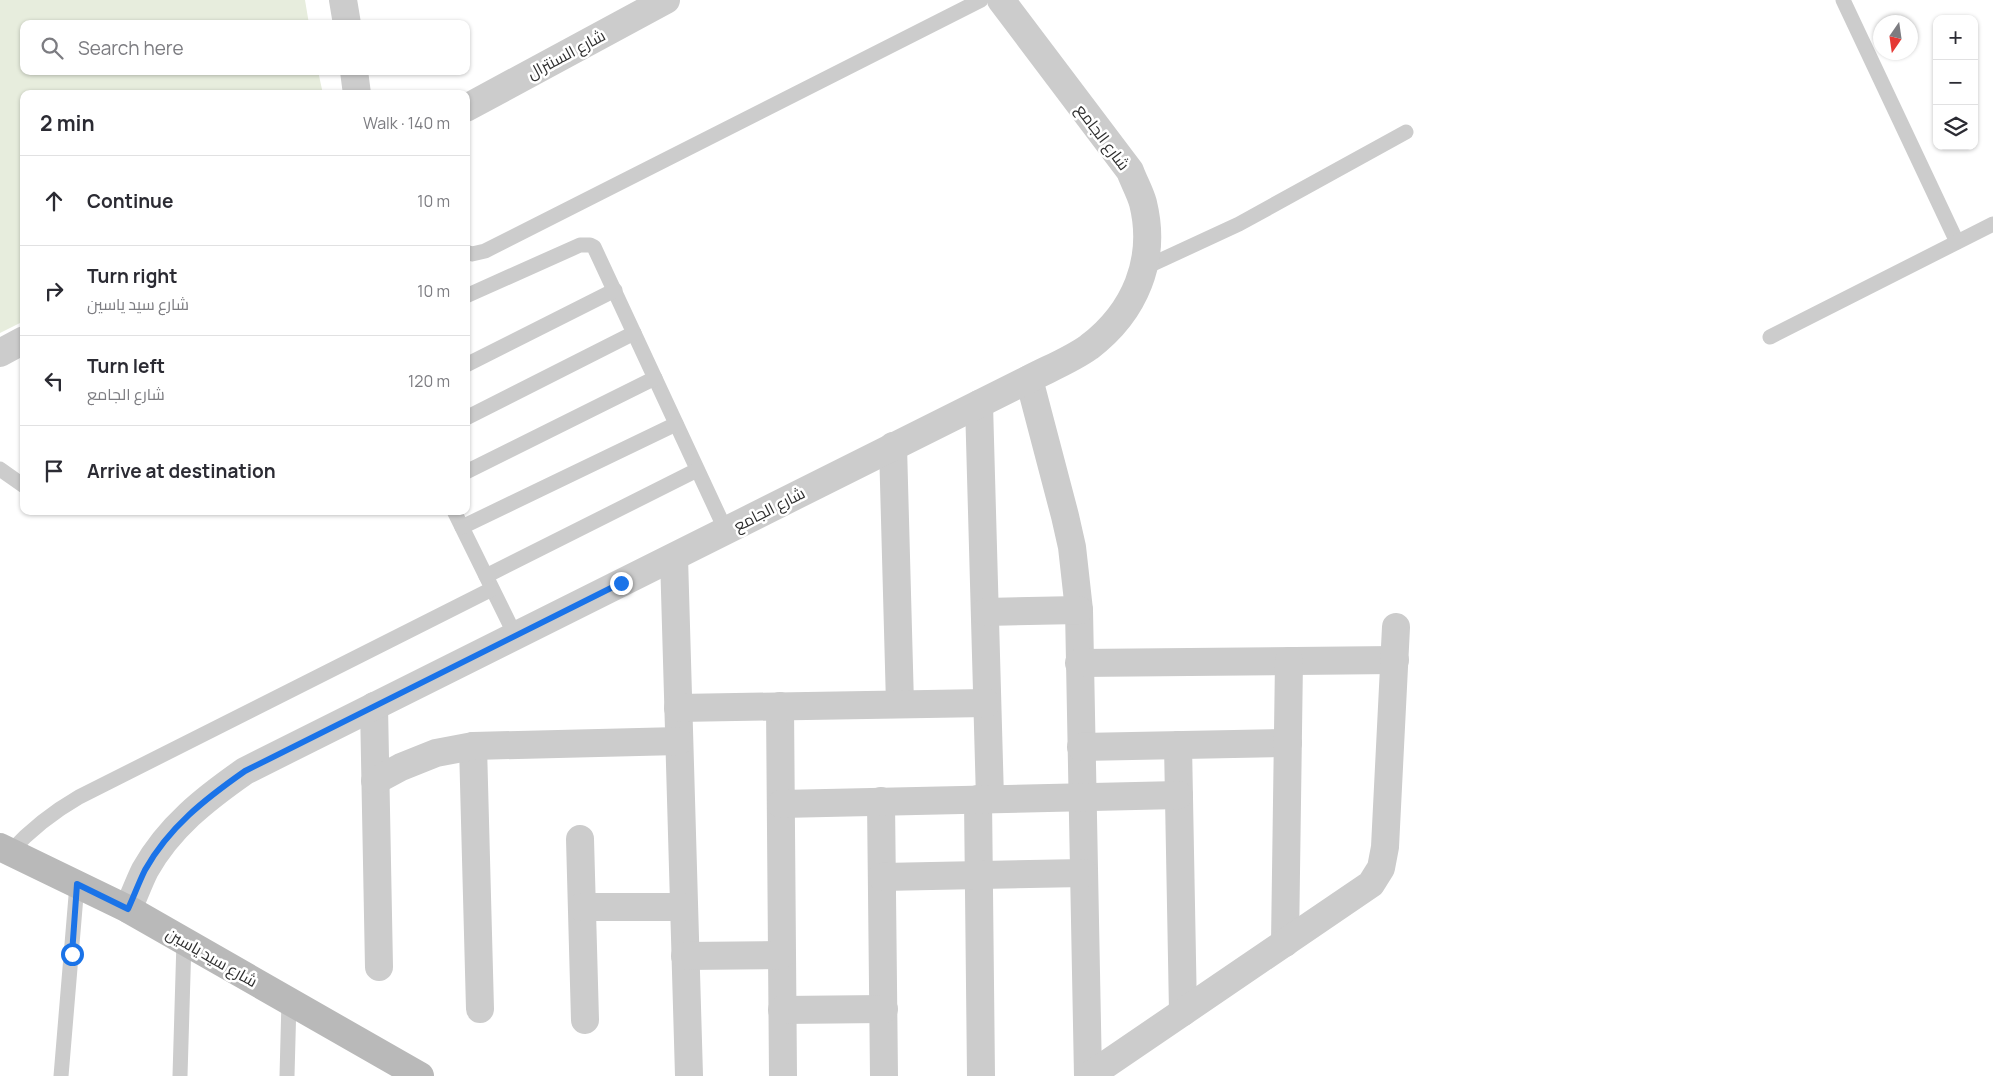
<!DOCTYPE html>
<meta charset="utf-8">
<style>
body{margin:0;font-family:Manrope,Cairo,sans-serif;background:#f2f2f3;color:#2b2b33}
.controls{position:absolute;right:15px;top:15px;display:grid;overflow:hidden;border-radius:10px;box-shadow:0 1px 4px #0004}
.controls button{width:45px;height:45px;display:grid;place-items:center;padding:0;border:0;border-bottom:1px solid #e1e1e2;background:#fff;color:#2b2b33;font:25px sans-serif}
.compass{position:absolute;left:1873px;top:15px;width:45px;height:45px;border-radius:50%;background:#fff;box-shadow:0 1px 4px #0004;rotate:193deg}
.stop{position:absolute;width:15px;height:15px;margin:-11px;border:4px solid #1a73e8;border-radius:50%;background:#fff}
.stop.end{background:#1a73e8;border-color:#fff;box-shadow:0 1px 5px #0008}
.list{margin:0;padding:0;list-style:none}
h2{display:flex;justify-content:space-between;align-items:center;height:65px;margin:0;padding:0 20px;font-size:21px}
h2 small{font-size:16px;font-weight:400;color:#7c7c81}
.list li{display:grid;grid-template-columns:32px 1fr auto;gap:15px;align-items:center;box-sizing:border-box;height:90px;padding:0 20px;border-top:1px solid #e1e1e2}
.list b{display:block;font-size:19px;white-space:nowrap}
.list p{margin:0;font-size:16px;white-space:nowrap;color:#7c7c81}
.list em{font-size:16px;font-style:normal;color:#7c7c81}
.icon{flex:none;width:28px;height:28px;fill:none;stroke:currentColor;stroke-width:2;stroke-linecap:round;stroke-linejoin:round}
.map{position:relative;flex:none;width:1993px;height:1076px;overflow:hidden}
.search{position:absolute;background:#fff;box-shadow:0 1px 4px #0004;left:20px;top:20px;width:450px;height:55px;display:flex;align-items:center;gap:12px;box-sizing:border-box;padding:0 18px;border-radius:10px;color:#7c7c81;font-size:19px}
.panel{position:absolute;background:#fff;box-shadow:0 1px 4px #0004;left:20px;top:90px;width:450px;height:425px;border-radius:10px}
.map>svg:first-child{display:block}
.green{fill:#e7eddd}
.lines{fill:none;stroke-linecap:round;stroke-linejoin:round}
.lane{stroke:#ccc;stroke-width:15}
.street{stroke:#ccc;stroke-width:28}
.secondary{stroke:#b9b9b9;stroke-width:28}
.route{stroke:#1a73e8;stroke-width:6}
.labels{text-anchor:middle;dominant-baseline:central;stroke-width:5;stroke-linejoin:round;paint-order:stroke}
.street-label{font-size:16px;fill:#2f2f2f;stroke:#fff}
</style>
<div class="map">
<svg width="1993" height="1076" viewBox="0 0 1993 1076">
<rect width="100%" height="100%" fill="#fff"/>
<path class="green" d="M0 0H305L309 24H24V71H318L323 94H24V321L0 333Z"/>
<g class="lines">
<g class="lane">
<path d="M1843 0 1957 242"/>
<path d="M466 252 472 254 485 251 981 0"/>
<path d="M1144 268 1239 224 1406 132"/>
<path d="M466 296 580 245H590L594 247 726 531"/>
<path d="M1770 337 1993 224"/>
<path d="M466 365 615 290"/>
<path d="M466 418 634 333"/>
<path d="M0 469 24 486"/>
<path d="M466 472 655 378"/>
<path d="M454 511 515 635"/>
<path d="M462 527 676 424"/>
<path d="M486 576 697 470"/>
<path d="M10 852C31 829 53 812 79 797L492 589"/>
<path d="M61 1076 77 884"/>
<path d="M180 1076 184 941"/>
<path d="M287 1076 289 1001"/>
</g>
<g class="street">
<path d="M343 0 347 24"/>
<path d="M354 71 357 94"/>
<path d="M466 108 666 0"/>
<path d="M0 353 24 340"/>
<path d="M1029 379 1065 516 1072 547 1079 610 1088 1076"/>
<path d="M979 404 990 799"/>
<path d="M893 446 900 704"/>
<path d="M674 557 689 1076"/>
<path d="M985 612 1079 610"/>
<path d="M1079 663 1395 660"/>
<path d="M374 706 379 967"/>
<path d="M780 706 783 1076"/>
<path d="M678 708 987 703"/>
<path d="M1178 745 1183 1012"/>
<path d="M473 746 480 1009"/>
<path d="M1081 747 1288 743"/>
<path d="M375 781 401 767 436 753 473 746 679 741"/>
<path d="M978 799 981 1076"/>
<path d="M881 801 884 1076"/>
<path d="M781 804 1179 795"/>
<path d="M580 839 585 1020"/>
<path d="M882 877 1084 873"/>
<path d="M582 907H684"/>
<path d="M128 909C134 896 139 882 145 870 169 827 205 799 245 771L1029 379C1048 369 1071 360 1089 347 1135 312 1157 260 1143 203 1140 192 1134 182 1130 171L1001 0"/>
<path d="M1285 943 1289 661"/>
<path d="M685 956 781 955"/>
<path d="M782 1010 884 1009"/>
<path d="M1089 1076 1371 884 1381 868 1385 847 1396 627"/>
</g>
<path class="secondary" d="M0 847 128 909 420 1076"/>
</g>
<g class="lines">
<path class="route" d="M72 954 77 884 128 909C134 896 139 882 145 870 169 827 205 799 245 771L621 583"/>
</g>
<g class="labels">
<g class="street-label">
<text transform="translate(566 54) rotate(-28)">شارع السنترال</text>
<text transform="translate(1103 137) rotate(53)">شارع الجامع</text>
<text transform="translate(769 509) rotate(-27)">شارع الجامع</text>
<text transform="translate(212 957) rotate(30)">شارع سيد ياسين</text>
</g>
</g>
</svg>
<div class="controls">
<button>+</button>
<button>−</button>
<button><svg class="icon" aria-label="layers" viewBox="0 0 24 24"><path d="M12 4l9 5-9 5-9-5zM3 14l9 5 9-5"/></svg></button>
</div>
<svg class="compass" viewBox="-18 -18 36 36"><path d="M0-13l5 13h-10z" fill="#e53935"/><path d="M0 13l5-13h-10z" fill="#7c7c81"/></svg>
<div class="stop" style="left:72px;top:954px"></div>
<div class="stop end" style="left:621px;top:583px"></div>
<div class="search"><svg class="icon" aria-label="search" viewBox="0 0 24 24"><circle cx="10" cy="10" r="6"/><path d="M15 15l6 6"/></svg>Search here</div>
<section class="panel">
<h2>2 min<small>Walk · 140 m</small></h2>
<ul class="list">
<li><svg class="icon" aria-label="ahead" viewBox="0 0 24 24"><path d="M12 20V5M6 11l6-6 6 6"/></svg><div><b>Continue</b></div><em>10 m</em></li>
<li><svg class="icon" aria-label="right" viewBox="0 0 24 24"><path d="M7 20v-9h11M14 6l5 5-5 5"/></svg><div><b>Turn right</b><p>شارع سيد ياسين</p></div><em>10 m</em></li>
<li><svg class="icon" aria-label="left" viewBox="0 0 24 24"><path d="M17 20v-9H6M10 6l-5 5 5 5"/></svg><div><b>Turn left</b><p>شارع الجامع</p></div><em>120 m</em></li>
<li><svg class="icon" aria-label="arrive" viewBox="0 0 24 24"><path d="M6 21V4h12l-3 4 3 4H6"/></svg><div><b>Arrive at destination</b></div></li>
</ul>
</section>
</div>
